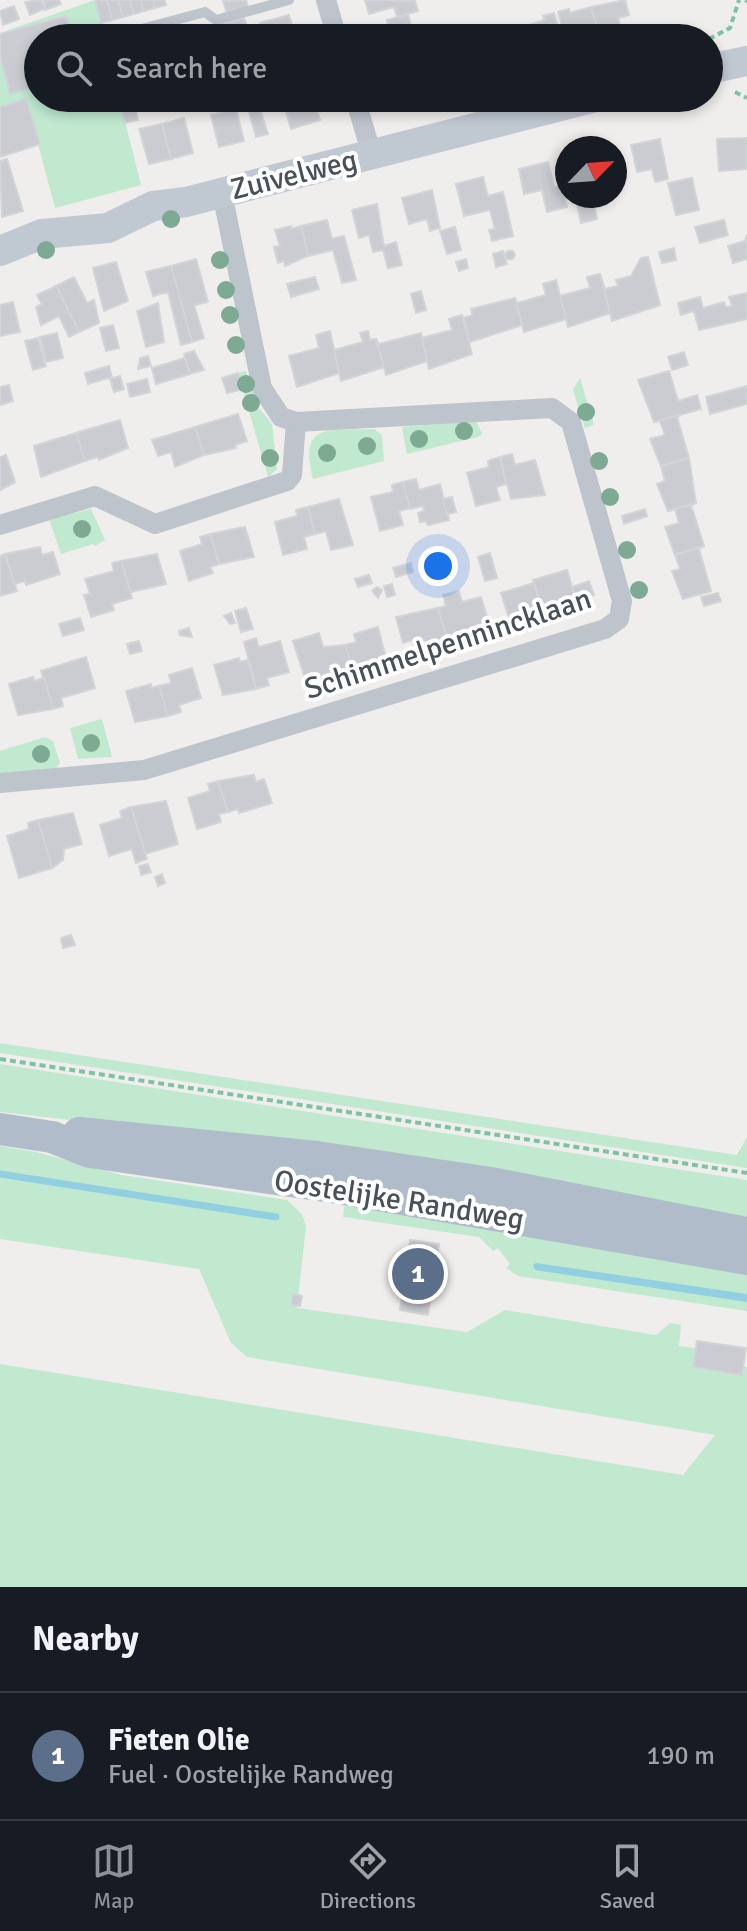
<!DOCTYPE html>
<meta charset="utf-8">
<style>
body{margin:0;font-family:Signika,sans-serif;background:#242831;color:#f1f3f6}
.compass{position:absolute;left:555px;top:136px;width:72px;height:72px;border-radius:50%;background:#171b24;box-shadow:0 4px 12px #0003;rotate:65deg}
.you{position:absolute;left:438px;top:566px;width:28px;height:28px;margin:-20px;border:6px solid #fff;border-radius:50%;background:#1a73e8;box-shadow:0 0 0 12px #1a73e833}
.badge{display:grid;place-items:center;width:52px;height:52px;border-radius:50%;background:#8c9099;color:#fff;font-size:26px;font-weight:700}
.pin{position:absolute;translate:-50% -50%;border:4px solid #fff;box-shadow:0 2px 8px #0006}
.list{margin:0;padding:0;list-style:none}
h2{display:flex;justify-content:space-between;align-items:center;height:104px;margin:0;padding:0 32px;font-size:34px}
h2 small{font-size:26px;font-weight:400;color:#9ea1a6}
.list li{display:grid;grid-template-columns:52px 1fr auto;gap:24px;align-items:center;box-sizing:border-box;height:128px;padding:0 32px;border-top:2px solid #363941}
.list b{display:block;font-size:30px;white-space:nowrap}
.list p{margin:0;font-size:26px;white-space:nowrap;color:#9ea1a6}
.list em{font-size:26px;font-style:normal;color:#9ea1a6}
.icon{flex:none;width:44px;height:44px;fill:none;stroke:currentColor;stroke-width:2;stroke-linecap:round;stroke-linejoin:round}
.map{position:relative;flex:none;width:747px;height:1587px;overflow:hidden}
.search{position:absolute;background:#171b24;box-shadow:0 4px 12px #0003;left:24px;right:24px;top:24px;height:88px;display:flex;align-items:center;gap:20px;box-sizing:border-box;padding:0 28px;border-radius:44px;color:#9ea1a6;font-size:30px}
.sheet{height:232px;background:#171b24}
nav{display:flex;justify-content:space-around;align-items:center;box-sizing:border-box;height:112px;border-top:2px solid #363941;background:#171b24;font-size:22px;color:#9ea1a6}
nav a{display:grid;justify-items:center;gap:4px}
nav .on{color:#8c9099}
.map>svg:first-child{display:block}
.green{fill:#c0e9d0}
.water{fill:#92cfe1}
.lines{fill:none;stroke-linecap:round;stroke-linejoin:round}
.stream{stroke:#92cfe1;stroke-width:7}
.building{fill:#cbccd1;stroke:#d2d4d8;stroke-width:2}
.path{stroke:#7cc3a1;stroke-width:4;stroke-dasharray:6 4;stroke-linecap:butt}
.lane{stroke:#bdc4cb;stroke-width:10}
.street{stroke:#bdc4cb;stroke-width:20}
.secondary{stroke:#c0c8d2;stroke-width:30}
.primary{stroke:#b0bcc9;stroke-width:32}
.tree{fill:#7ea993}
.labels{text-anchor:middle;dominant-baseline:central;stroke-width:8;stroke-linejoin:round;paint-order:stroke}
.street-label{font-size:30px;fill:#485058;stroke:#fff}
</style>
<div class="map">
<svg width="747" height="1587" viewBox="0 0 747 1587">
<rect width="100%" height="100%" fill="#f0eded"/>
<g class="green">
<path d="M95 0 105 38H38V98H119L141 185 55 208 26 99 0 107V33Z"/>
<path d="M246 371 258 407 272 424 277 469 268 477 238 373Z"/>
<path d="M580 378 594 425 585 428 573 390Z"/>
<path d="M476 421 482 434 478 437 407 454 402 427Z"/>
<path d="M374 429 382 435 384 461 313 479C299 421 328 431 374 429Z"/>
<path d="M91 509 105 540 95 546 93 544 61 554 49 519Z"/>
<path d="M102 719 112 757 78 759 70 728Z"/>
<path d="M45 737 53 741 60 763 56 768 0 774V751Z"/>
<path d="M0 1043 737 1155 747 1137V1168L0 1053Z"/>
<path d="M0 1064 747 1180V1225L195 1134 0 1112Z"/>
<path d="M0 1146 36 1152 122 1175 287 1200 302 1214 306 1226 297 1308 467 1332 505 1310 656 1335 670 1323 681 1325 679 1346 743 1354 741 1365 747 1367V1587H0V1364L683 1475 715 1435 247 1357 231 1343 199 1269 0 1239Z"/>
<path d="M353 1201 747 1267V1311L518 1276 506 1268 510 1264 498 1248 493 1251 479 1237 343 1217 344 1207Z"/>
</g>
<path class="water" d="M536 1263 747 1294V1302L535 1270 533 1265Z"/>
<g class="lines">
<path class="stream" d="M0 1174 276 1217"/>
</g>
<g class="building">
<path d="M40 0 46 8 30 15 25 2Z"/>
<path d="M40 0H59L61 4 45 10 44 2Z"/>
<path d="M95 0H107L112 20 101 23Z"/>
<path d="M107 0H118L123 17 112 20Z"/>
<path d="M118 0H130L134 14 123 17Z"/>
<path d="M130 0H141L144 11 134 14Z"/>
<path d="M141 0H153L155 8 144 11Z"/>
<path d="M153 0H164L166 5 155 8Z"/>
<path d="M246 0 248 7 227 14 223 1Z"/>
<path d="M365 0 415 1 418 11 397 17 394 7 369 14Z"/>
<path d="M625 0 629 15 618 18 624 38H600L591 7Z"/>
<path d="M14 6 19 19 3 25 0 11Z"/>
<path d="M591 7 600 38H576L574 30 564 33 558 12 569 9 570 13Z"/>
<path d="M554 13 560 34 526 38 523 27 545 20 543 16Z"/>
<path d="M408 14 411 25 389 31 387 20Z"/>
<path d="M289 15 295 36 265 38 260 23Z"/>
<path d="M66 16 72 38H38V86L10 94 0 55V34Z"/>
<path d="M244 18 248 31 235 34 236 38H227L223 24Z"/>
<path d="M523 27 526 38H491L489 32 500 29 501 33Z"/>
<path d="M119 98H133L138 120 125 123Z"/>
<path d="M179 98H193L195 107 182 110Z"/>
<path d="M282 98H314V99L295 104 293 99 283 102Z"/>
<path d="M394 98H417L395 104Z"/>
<path d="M26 99 40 144 0 157V107Z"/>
<path d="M293 99 295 104 314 99 320 120 291 129 283 102Z"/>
<path d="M236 109 244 141 219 147 211 115Z"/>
<path d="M260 109 268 134 256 137 249 112Z"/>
<path d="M184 118 193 153 171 159 162 124Z"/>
<path d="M162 124 171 159 149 164 139 129Z"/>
<path d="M747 138V169L719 171 717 139Z"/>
<path d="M660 139 668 179 655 182 652 169 637 172 631 145Z"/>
<path d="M7 159 23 211 2 217 0 161Z"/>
<path d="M548 162 554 187 562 186 567 207 547 212 542 190 524 194 519 169Z"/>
<path d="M483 177 488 196 503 192 513 236 492 241 489 230 495 229 490 210 464 216 456 184Z"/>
<path d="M692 178 699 210 676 215 668 183Z"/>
<path d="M432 190 440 228 430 231 427 219 409 224 402 198Z"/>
<path d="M592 196 597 219 581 223 576 199Z"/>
<path d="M377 204 384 246 396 242 402 265 388 268 383 250 373 252 369 235 359 238 352 210Z"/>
<path d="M327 220 332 239 344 236 356 280 342 283 333 250 308 256 301 226Z"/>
<path d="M724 220 728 235 700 243 695 227Z"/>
<path d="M291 226V229L301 226 308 256 285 266 284 261 278 263 274 247 280 246 275 230Z"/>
<path d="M455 227 461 250 447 254 440 231Z"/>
<path d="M747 235V259L733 263 728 246 745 241Z"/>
<path d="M674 248 676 260 662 263 659 252Z"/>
<circle cx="510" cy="255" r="4.5"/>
<path d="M503 251 507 264 496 267 493 254Z"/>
<path d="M648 257 660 305 612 321 600 274 605 289 618 286 616 280 631 276 641 258Z"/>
<path d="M196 259 208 302 194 305 204 338 192 342 171 266Z"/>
<path d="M466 259 468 268 459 271 456 262Z"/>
<path d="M116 262 128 301 104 311 93 268Z"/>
<path d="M171 266 192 342 181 345 168 292 153 296 146 272Z"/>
<path d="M600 274 610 313 568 327 560 296 590 288 587 277Z"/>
<path d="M74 277 87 303 94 300 99 323 79 332 56 286Z"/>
<path d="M315 277 319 289 291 297 287 284Z"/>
<path d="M556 280 566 319 524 332 515 298 517 303 546 295 543 284Z"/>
<path d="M56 286 79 332 69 337 59 316 41 325 36 307 42 304 37 295Z"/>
<path d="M421 291 426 310 416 313 411 294Z"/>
<path d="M747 293V319L699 330 694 311 681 315 678 303 700 297 703 308 724 302 726 307 732 306 729 297Z"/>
<path d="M515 298 522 325 470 342 464 318 473 315 471 309Z"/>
<path d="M13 302 20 332 0 336V305Z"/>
<path d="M158 303 164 342 146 347 137 311Z"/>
<path d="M462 315 472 354 429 369 421 338 452 330 449 319Z"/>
<path d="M113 325 119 348 106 351 100 328Z"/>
<path d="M330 331 339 373 297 387 289 356 319 348 316 335Z"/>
<path d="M368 331 370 340 376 339 384 367 341 381 334 350 363 342 360 333Z"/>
<path d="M57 333 63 358 46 362 40 337Z"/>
<path d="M421 333 427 361 386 375 376 339 379 344Z"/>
<path d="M38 338 46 366 33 370 25 341Z"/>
<path d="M194 351 204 370 190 374 184 354Z"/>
<path d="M684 352 688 365 672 370 668 357Z"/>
<path d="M148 356 151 366 138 369 140 358Z"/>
<path d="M185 358 190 374 156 384 152 368Z"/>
<path d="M109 366 112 377 88 384 85 373Z"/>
<path d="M669 371 678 401 697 395 701 409 654 422 638 380Z"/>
<path d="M238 373 243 389 227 393 222 378Z"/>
<path d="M120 376 124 389 114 392 110 379Z"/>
<path d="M147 379 150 392 130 397 127 384Z"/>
<path d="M9 385 13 401 0 405V387Z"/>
<path d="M747 386V404L710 414 706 397Z"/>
<path d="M238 414 247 441 235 445 236 448 204 455 195 427Z"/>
<path d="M681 415 677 417 689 458 661 466 650 439 665 435 660 421 654 422Z"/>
<path d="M120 420 128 448 99 460 98 457 85 461 76 433Z"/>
<path d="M195 427 204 455 175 467 171 452 158 456 152 440Z"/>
<path d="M76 433 85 461 41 477 34 446Z"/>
<path d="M512 454 515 465 535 460 545 495 511 499 500 457Z"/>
<path d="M6 455 15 482 0 490V457Z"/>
<path d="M500 457 506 484 496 487 500 500 476 506 467 473 489 467 488 461Z"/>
<path d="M689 458 696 503 668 511 657 484 665 481 661 466Z"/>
<path d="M416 479 419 490 440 484 449 520 428 525 426 521 420 522 418 513 424 511 423 506 410 509 403 482Z"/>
<path d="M403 482 410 508 399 511 403 525 380 531 371 497 393 492 392 485Z"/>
<path d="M452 497 456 512 447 514 443 499Z"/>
<path d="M339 499 353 545 331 550 326 531 315 534 308 507Z"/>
<path d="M696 503 691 505 704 546 675 555 665 527 679 523 675 509 668 511Z"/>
<path d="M308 507 315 534 304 537 307 549 283 555 275 522 297 516 296 510Z"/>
<path d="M645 509 647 516 624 524 622 516Z"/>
<path d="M245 527 254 557 219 564 210 534Z"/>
<path d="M210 534 219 564 210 567 213 573 189 581 180 551 202 544 200 537Z"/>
<path d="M704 546 699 549 711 591 683 599 672 571 680 569 675 555Z"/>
<path d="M40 547 42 555 53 552 60 574 26 585 25 581 15 584 5 554Z"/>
<path d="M490 553 497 578 485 581 478 557Z"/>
<path d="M5 554 17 591 0 596V556Z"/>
<path d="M157 554 166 584 131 592 121 561Z"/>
<path d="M121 561 132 598 112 604 114 610 91 617 84 595 90 594 85 579 114 571 112 563Z"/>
<path d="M411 563 413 572 396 577 393 568Z"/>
<path d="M567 570 576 600 554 607 556 614 544 618 533 580Z"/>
<path d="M369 575 372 583 358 587 355 579Z"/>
<path d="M589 581 594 595 576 600 572 587Z"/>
<path d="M534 583 544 618 511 624 501 593Z"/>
<path d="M392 584 395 595 387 597 384 586Z"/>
<path d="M377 587 382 590 378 598 372 591Z"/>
<path d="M459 591 462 602 481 597 489 623 480 626 483 636 449 646 438 608 446 606 443 595Z"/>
<path d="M718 593 721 601 704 606 701 597Z"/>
<path d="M246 608 253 629 241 632 235 611Z"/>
<path d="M438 608 449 646 416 653 412 640 403 643 396 617Z"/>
<path d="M231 613 235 623 230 624 224 616Z"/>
<path d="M80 618 84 630 63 636 59 624Z"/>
<path d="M378 627 386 658 364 664 366 671 354 675 345 645 356 642 354 634Z"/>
<path d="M189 628 192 637 180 635 179 631Z"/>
<path d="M319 633 323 647 345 645 354 675 320 681 319 674 305 678 293 641Z"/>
<path d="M256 638 259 647 280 641 289 672 267 678 269 685 256 689 244 642Z"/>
<path d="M139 641 142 651 130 654 127 644Z"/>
<path d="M86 657 95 688 61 698 63 706 53 709 41 671Z"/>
<path d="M239 658 240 662 248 660 256 689 223 695 214 665Z"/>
<path d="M192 668 201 698 179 705 181 712 168 716 159 686 171 683 169 675Z"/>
<path d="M33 677 34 681 44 678 53 709 18 715 9 684Z"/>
<path d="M151 684V688L159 686 168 716 135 722 126 691Z"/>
<path d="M254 775 256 782 264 779 272 803 239 813 238 809 228 812 218 781Z"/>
<path d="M218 781 228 812 219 814 221 822 197 829 188 798 210 791 208 784Z"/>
<path d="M166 801 178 844 145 854 131 807Z"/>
<path d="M131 807 147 859 136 863 132 849 109 856 100 825 122 818 120 811Z"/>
<path d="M73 813 82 844 64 849 63 860 52 868 38 820Z"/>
<path d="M38 820 52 868 19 878 7 836 29 829 28 823Z"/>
<path d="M148 864 151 872 141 875 139 866Z"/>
<path d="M162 874 165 883 158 886 155 877Z"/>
<path d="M71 935 75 945 63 948 61 938Z"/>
<path d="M410 1240 439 1244 428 1315 400 1310Z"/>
<path d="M293 1294 302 1296 300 1306 291 1305Z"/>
<path d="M697 1341 746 1348 742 1375 693 1367Z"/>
</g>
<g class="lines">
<g class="path">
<path d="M746 0 747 2"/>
<path d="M709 39 730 28 739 0"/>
<path d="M735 92 747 98"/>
<path d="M693 98H698"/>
<path d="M0 1059 747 1173"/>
</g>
<path class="lane" d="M112 37 205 12 216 20 289 0"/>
<g class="street">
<path d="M326 0 337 38"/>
<path d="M355 98 372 155"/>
<path d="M0 525 95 496 155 524 287 481 292 475 296 422"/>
<path d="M0 783 144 770 605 629 619 619 622 601 571 422 552 408 296 422 281 417 262 388 222 193"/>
</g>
<g class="secondary">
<path d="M709 69 747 61"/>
<path d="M0 251 42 234 108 228 153 206 186 202 592 98"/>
</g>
<g class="primary">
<path d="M0 1129 52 1137 90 1152 332 1187 747 1259"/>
<path d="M79 1133 317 1157 491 1183 747 1233"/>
</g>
</g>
<g class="tree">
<circle cx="171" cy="219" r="9"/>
<circle cx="46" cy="250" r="9"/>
<circle cx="220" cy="260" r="9"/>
<circle cx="226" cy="290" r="9"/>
<circle cx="230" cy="315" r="9"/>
<circle cx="236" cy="345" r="9"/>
<circle cx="246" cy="384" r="9"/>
<circle cx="251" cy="403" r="9"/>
<circle cx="586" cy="412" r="9"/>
<circle cx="464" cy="431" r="9"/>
<circle cx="419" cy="439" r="9"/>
<circle cx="367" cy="446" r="9"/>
<circle cx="327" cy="453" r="9"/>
<circle cx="270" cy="458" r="9"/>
<circle cx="599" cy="461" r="9"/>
<circle cx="610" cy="497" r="9"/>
<circle cx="82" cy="529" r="9"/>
<circle cx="627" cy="550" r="9"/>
<circle cx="639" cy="590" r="9"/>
<circle cx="91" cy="743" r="9"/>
<circle cx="41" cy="754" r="9"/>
</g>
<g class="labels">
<g class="street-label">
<text transform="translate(294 175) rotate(-14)">Zuivelweg</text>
<text transform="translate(448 644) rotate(-18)">Schimmelpennincklaan</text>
<text transform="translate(399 1200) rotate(9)">Oostelijke Randweg</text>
</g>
</g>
</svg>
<svg class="compass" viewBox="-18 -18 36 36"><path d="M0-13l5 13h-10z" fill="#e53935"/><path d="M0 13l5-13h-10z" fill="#9ea1a6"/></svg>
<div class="you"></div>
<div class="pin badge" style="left:418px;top:1274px;background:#5c6f8a">1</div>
<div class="search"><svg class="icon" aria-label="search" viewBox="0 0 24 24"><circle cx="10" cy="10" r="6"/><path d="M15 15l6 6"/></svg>Search here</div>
</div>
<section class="sheet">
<h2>Nearby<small></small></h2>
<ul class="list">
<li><span class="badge" style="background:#5c6f8a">1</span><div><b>Fieten Olie</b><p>Fuel · Oostelijke Randweg</p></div><em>190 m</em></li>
</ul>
</section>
<nav>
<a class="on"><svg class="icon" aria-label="map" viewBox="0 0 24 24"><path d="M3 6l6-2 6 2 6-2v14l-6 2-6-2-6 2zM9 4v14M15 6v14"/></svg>Map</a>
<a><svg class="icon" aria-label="directions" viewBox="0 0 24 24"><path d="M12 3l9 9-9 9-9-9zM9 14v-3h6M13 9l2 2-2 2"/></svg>Directions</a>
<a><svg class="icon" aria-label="saved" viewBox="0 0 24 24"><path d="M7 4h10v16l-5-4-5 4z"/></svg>Saved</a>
</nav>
